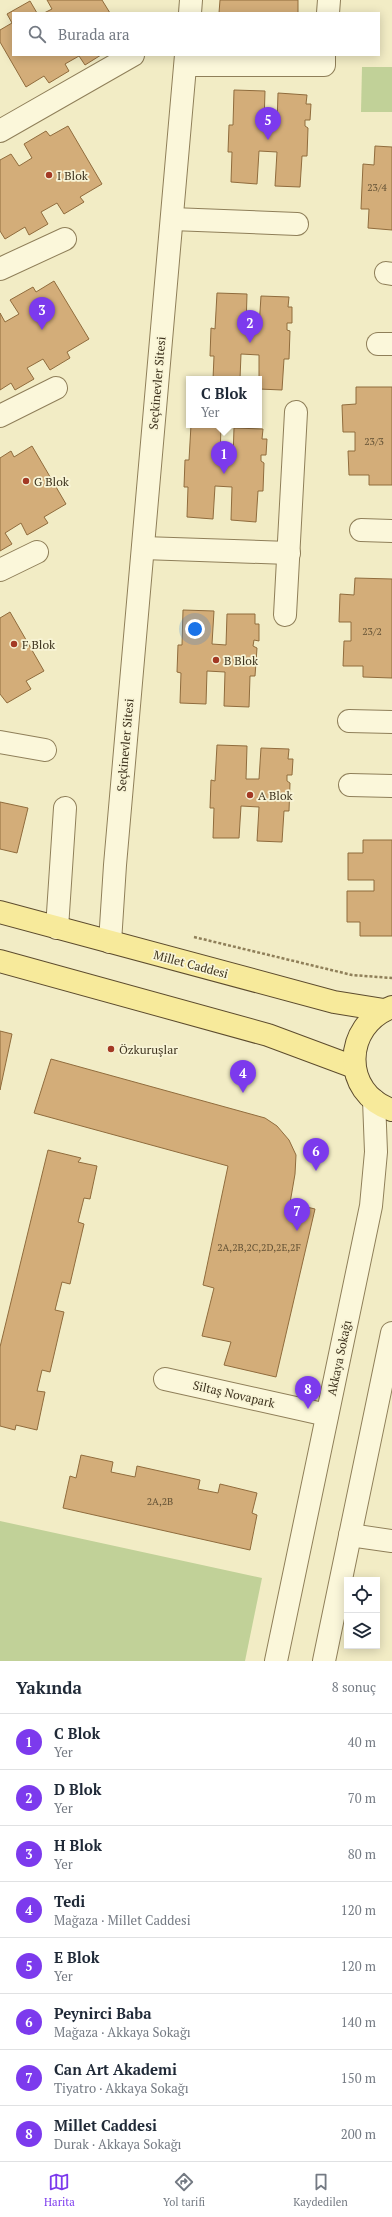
<!DOCTYPE html>
<html lang="tr">
<meta charset="utf-8">
<style>
body{margin:0;font-family:"PT Serif",serif;background:#f2f2f3;color:#1f2937}
.controls{position:absolute;right:12px;bottom:12px;display:grid;overflow:hidden;border-radius:0px;box-shadow:0 2px 10px #0003}
.controls button{width:36px;height:36px;display:grid;place-items:center;padding:0;border:0;border-bottom:1px solid #e0e1e3;background:#fff;color:#1f2937;font:20px sans-serif}
.you{position:absolute;left:195px;top:629px;width:14px;height:14px;margin:-10px;border:3px solid #fff;border-radius:50%;background:#1a73e8;box-shadow:0 0 0 6px #1a73e833}
.badge{display:grid;place-items:center;width:26px;height:26px;border-radius:50%;background:#7c3aed;color:#fff;font-size:13px;font-weight:700}
.pin{position:absolute;translate:-50% -33px;filter:drop-shadow(0 1px 2px #0008)}
.pin::after{content:'';position:absolute;top:21px;width:14px;height:12px;background:inherit;clip-path:polygon(0 0,100% 0,50% 100%)}
.popup{position:absolute;left:186px;top:376px;width:76px;height:52px;box-sizing:border-box;display:grid;place-content:center;border-radius:0px;background:#fff;filter:drop-shadow(0 1px 3px #0005);font-size:13px;white-space:nowrap;color:#747a83}
.popup b{font-size:15px;color:#1f2937}
.popup::after{content:'';position:absolute;left:50%;top:100%;margin-left:-8px;border:8px solid transparent;border-top-color:#fff}
.list{margin:0;padding:0;list-style:none}
h2{display:flex;justify-content:space-between;align-items:center;height:52px;margin:0;padding:0 16px;font-size:17px}
h2 small{font-size:13px;font-weight:400;color:#747a83}
.list li{display:grid;grid-template-columns:26px 1fr auto;gap:12px;align-items:center;box-sizing:border-box;height:56px;padding:0 16px;border-top:1px solid #e0e1e3}
.list b{display:block;font-size:15px;white-space:nowrap}
.list p{margin:0;font-size:13px;white-space:nowrap;color:#747a83}
.list em{font-size:13px;font-style:normal;color:#747a83}
.icon{flex:none;width:22px;height:22px;fill:none;stroke:currentColor;stroke-width:2;stroke-linecap:round;stroke-linejoin:round}
.map{position:relative;flex:none;width:392px;height:1661px;overflow:hidden}
.search{position:absolute;background:#fff;box-shadow:0 2px 10px #0003;left:12px;right:12px;top:12px;height:44px;display:flex;align-items:center;gap:10px;box-sizing:border-box;padding:0 14px;border-radius:0px;color:#747a83;font-size:15px}
.sheet{height:500px;background:#fff}
nav{display:flex;justify-content:space-around;align-items:center;box-sizing:border-box;height:56px;border-top:1px solid #e0e1e3;background:#fff;font-size:11px;color:#747a83}
nav a{display:grid;justify-items:center;gap:2px}
nav .on{color:#7c3aed}
.map>svg:first-child{display:block}
.green{fill:#c1d198}
.building{fill:#d3ad79;stroke:#906c3d}
.lines{fill:none;stroke-linecap:round;stroke-linejoin:round}
.minor-casing{stroke:#8f7f59;stroke-width:24}
.major-casing{stroke:#5d4c2e;stroke-width:24}
.path{stroke:#8f7f59;stroke-width:2.5;stroke-dasharray:3 2;stroke-linecap:butt}
.minor{stroke:#fbf7da;stroke-width:22}
.major{stroke:#f7ea9b;stroke-width:22}
.poi-dot{fill:#a33924;stroke:#f8f4d6;stroke-width:1.5}
.labels{text-anchor:middle;dominant-baseline:central;stroke-width:3.5;stroke-linejoin:round;paint-order:stroke}
.number-label{font-size:10px;fill:#635235}
.poi-label{font-size:12px;fill:#3e331e;stroke:#f8f4d6;text-anchor:start}
.street-label{font-size:12px;fill:#3e331e;stroke:#f8f4d6}
</style>
<div class="map">
<svg width="392" height="1661" viewBox="0 0 392 1661">
<rect width="100%" height="100%" fill="#f2ecc5"/>
<g class="green">
<path d="M362 67H392V112H361Z"/>
<path d="M0 1521 262 1578 245 1661H0Z"/>
</g>
<g class="building">
<path d="M47 0H102L110 13H44L52 9Z"/>
<path d="M220 0H298V13H219Z"/>
<path d="M30 1 37 13H13V55H101L85 65 79 56 65 64 69 71 49 83 44 76 26 87 0 42V30L12 23 7 14Z"/>
<path d="M234 90 265 91 264 124H277L278 93 307 95 306 104H311L310 120H305V126L308 128 307 156H302L300 187 275 186 277 152 259 151 257 184 231 182 232 152H228L229 125H233Z"/>
<path d="M68 126 102 184 80 197 84 202 64 214 57 203 41 212 48 224 29 235 25 227 5 239 0 231V160L11 154 19 166 32 158 24 144 46 131 50 136Z"/>
<path d="M375 146 392 147V230L368 228 369 209H361L363 164 374 165Z"/>
<path d="M54 281 89 339 67 352 70 358 50 370 43 359 27 368 34 379 15 390 11 383 0 390V313L5 322 19 314 10 300 33 287 36 292Z"/>
<path d="M217 293 247 294 246 327H259L261 296 289 297 288 307H292V323H287V330L290 331 289 359H284L282 390 259 389V355L241 354 240 379H213L214 356H210L211 328 215 329Z"/>
<path d="M356 387H392V485H369V475H349L348 451H355V432H343L342 405 356 404Z"/>
<path d="M191 425 221 426 220 459H233L234 428 263 429 262 439H267L266 455H261V461L264 463 263 491H258L256 522 231 520 232 487 215 486 213 519 187 517 188 487H184L185 460H189Z"/>
<path d="M32 446 66 504 44 517 48 523 27 535 21 523 5 533 12 544 0 551V458L11 451 14 457Z"/>
<path d="M355 578 392 579V678L363 677V666H343L344 641H351V622H339L340 594 354 595Z"/>
<path d="M183 610 214 611 212 644 226 645 227 614H255V624H259V641L254 640 253 646 257 648 255 676H250L249 707 224 706 225 672 207 671 206 704 180 703 181 673 177 672 178 645H182Z"/>
<path d="M10 612 44 671 26 681 31 689 7 703 0 694V618Z"/>
<path d="M217 745 247 746 246 779H259L261 748 289 749 288 759H293L292 775H287V781L290 783 289 811H284L282 842 257 841 259 807 241 806 239 838H213L214 808H210L211 780 215 781Z"/>
<path d="M0 802 28 808 17 853 0 849Z"/>
<path d="M363 840H392V936H360V922H347V891H374V880H348V853H363Z"/>
<path d="M0 1031 12 1034 0 1090Z"/>
<path d="M51 1059 265 1118 277 1126 289 1140 296 1155 295 1174 290 1203 315 1209 276 1377 224 1365 231 1342 202 1336 214 1288 203 1285 228 1166 34 1113Z"/>
<path d="M48 1150 81 1158 78 1162 97 1166 90 1199 84 1198 78 1222 84 1224 70 1284 62 1282 55 1310 64 1312 50 1372 42 1370 37 1391 45 1392 37 1430 16 1425 15 1430 0 1426V1347Z"/>
<path d="M81 1455 113 1462 111 1472 135 1477 137 1466 200 1480 198 1489 218 1493 220 1484 257 1493 252 1513 257 1515 250 1550 63 1508 70 1476 76 1478Z"/>
</g>
<g class="lines">
<g class="minor-casing">
<g id="minor">
<path d="M190 13 191 0"/>
<path d="M328 13 329 0"/>
<path d="M186 65H324V55"/>
<path d="M0 131 133 55"/>
<path d="M172 219 297 224"/>
<path d="M0 269 65 239"/>
<path d="M386 273 392 274"/>
<path d="M378 344H392"/>
<path d="M0 416 56 388"/>
<path d="M361 530 392 531"/>
<path d="M143 548 289 553"/>
<path d="M0 570 37 552"/>
<path d="M285 615 296 412"/>
<path d="M349 721 392 722"/>
<path d="M0 742 45 750"/>
<path d="M350 785 392 786"/>
<path d="M57 928 65 808"/>
<path d="M110 942 115 865 186 55"/>
<path d="M165 1379 327 1415"/>
<path d="M350 1535 392 1541"/>
<path d="M276 1661 371 1206 376 1152 374 1100"/>
<path d="M324 1661 392 1333"/>
</g>
</g>
<g class="major-casing">
<g id="major">
<path d="M0 912 334 1002 384 1010"/>
<path d="M0 961 268 1035 354 1067"/>
<path d="M392 1007C343 1025 341 1093 392 1110"/>
</g>
</g>
<path class="path" d="M194 937 352 975 392 978"/>
<use href="#minor" class="minor"/>
<use href="#major" class="major"/>
</g>
<g class="poi-dot">
<circle cx="49" cy="175" r="4"/>
<circle cx="26" cy="481" r="4"/>
<circle cx="14" cy="644" r="4"/>
<circle cx="216" cy="660" r="4"/>
<circle cx="250" cy="795" r="4"/>
<circle cx="111" cy="1049" r="4"/>
</g>
<g class="labels">
<g class="number-label">
<text x="377" y="187">23/4</text>
<text x="374" y="441">23/3</text>
<text x="372" y="631">23/2</text>
<text x="259" y="1247">2A,2B,2C,2D,2E,2F</text>
<text x="160" y="1501">2A,2B</text>
</g>
<g class="poi-label">
<text x="57" y="175">I Blok</text>
<text x="34" y="481">G Blok</text>
<text x="22" y="644">F Blok</text>
<text x="224" y="660">B Blok</text>
<text x="258" y="795">A Blok</text>
<text x="119" y="1049">Özkuruşlar</text>
</g>
<g class="street-label">
<text transform="translate(157 383) rotate(-85)">Seçkinevler Sitesi</text>
<text transform="translate(125 745) rotate(-85)">Seçkinevler Sitesi</text>
<text transform="translate(191 964) rotate(15)">Millet Caddesi</text>
<text transform="translate(339 1358) rotate(-78)">Akkaya Sokağı</text>
<text transform="translate(234 1394) rotate(13)">Siltaş Novapark</text>
</g>
</g>
</svg>
<div class="controls">
<button><svg class="icon" aria-label="locate" viewBox="0 0 24 24"><circle cx="12" cy="12" r="6"/><path d="M12 2v4M12 18v4M2 12h4M18 12h4"/></svg></button>
<button><svg class="icon" aria-label="layers" viewBox="0 0 24 24"><path d="M12 4l9 5-9 5-9-5zM3 14l9 5 9-5"/></svg></button>
</div>
<div class="you"></div>
<div class="pin badge" style="left:224px;top:474px">1</div>
<div class="popup"><b>C Blok</b>Yer</div>
<div class="pin badge" style="left:250px;top:343px">2</div>
<div class="pin badge" style="left:42px;top:330px">3</div>
<div class="pin badge" style="left:243px;top:1093px">4</div>
<div class="pin badge" style="left:268px;top:140px">5</div>
<div class="pin badge" style="left:316px;top:1171px">6</div>
<div class="pin badge" style="left:297px;top:1231px">7</div>
<div class="pin badge" style="left:308px;top:1409px">8</div>
<div class="search"><svg class="icon" aria-label="search" viewBox="0 0 24 24"><circle cx="10" cy="10" r="6"/><path d="M15 15l6 6"/></svg>Burada ara</div>
</div>
<section class="sheet">
<h2>Yakında<small>8 sonuç</small></h2>
<ul class="list">
<li><span class="badge">1</span><div><b>C Blok</b><p>Yer</p></div><em>40 m</em></li>
<li><span class="badge">2</span><div><b>D Blok</b><p>Yer</p></div><em>70 m</em></li>
<li><span class="badge">3</span><div><b>H Blok</b><p>Yer</p></div><em>80 m</em></li>
<li><span class="badge">4</span><div><b>Tedi</b><p>Mağaza · Millet Caddesi</p></div><em>120 m</em></li>
<li><span class="badge">5</span><div><b>E Blok</b><p>Yer</p></div><em>120 m</em></li>
<li><span class="badge">6</span><div><b>Peynirci Baba</b><p>Mağaza · Akkaya Sokağı</p></div><em>140 m</em></li>
<li><span class="badge">7</span><div><b>Can Art Akademi</b><p>Tiyatro · Akkaya Sokağı</p></div><em>150 m</em></li>
<li><span class="badge">8</span><div><b>Millet Caddesi</b><p>Durak · Akkaya Sokağı</p></div><em>200 m</em></li>
</ul>
</section>
<nav>
<a class="on"><svg class="icon" aria-label="map" viewBox="0 0 24 24"><path d="M3 6l6-2 6 2 6-2v14l-6 2-6-2-6 2zM9 4v14M15 6v14"/></svg>Harita</a>
<a><svg class="icon" aria-label="directions" viewBox="0 0 24 24"><path d="M12 3l9 9-9 9-9-9zM9 14v-3h6M13 9l2 2-2 2"/></svg>Yol tarifi</a>
<a><svg class="icon" aria-label="saved" viewBox="0 0 24 24"><path d="M7 4h10v16l-5-4-5 4z"/></svg>Kaydedilen</a>
</nav>
